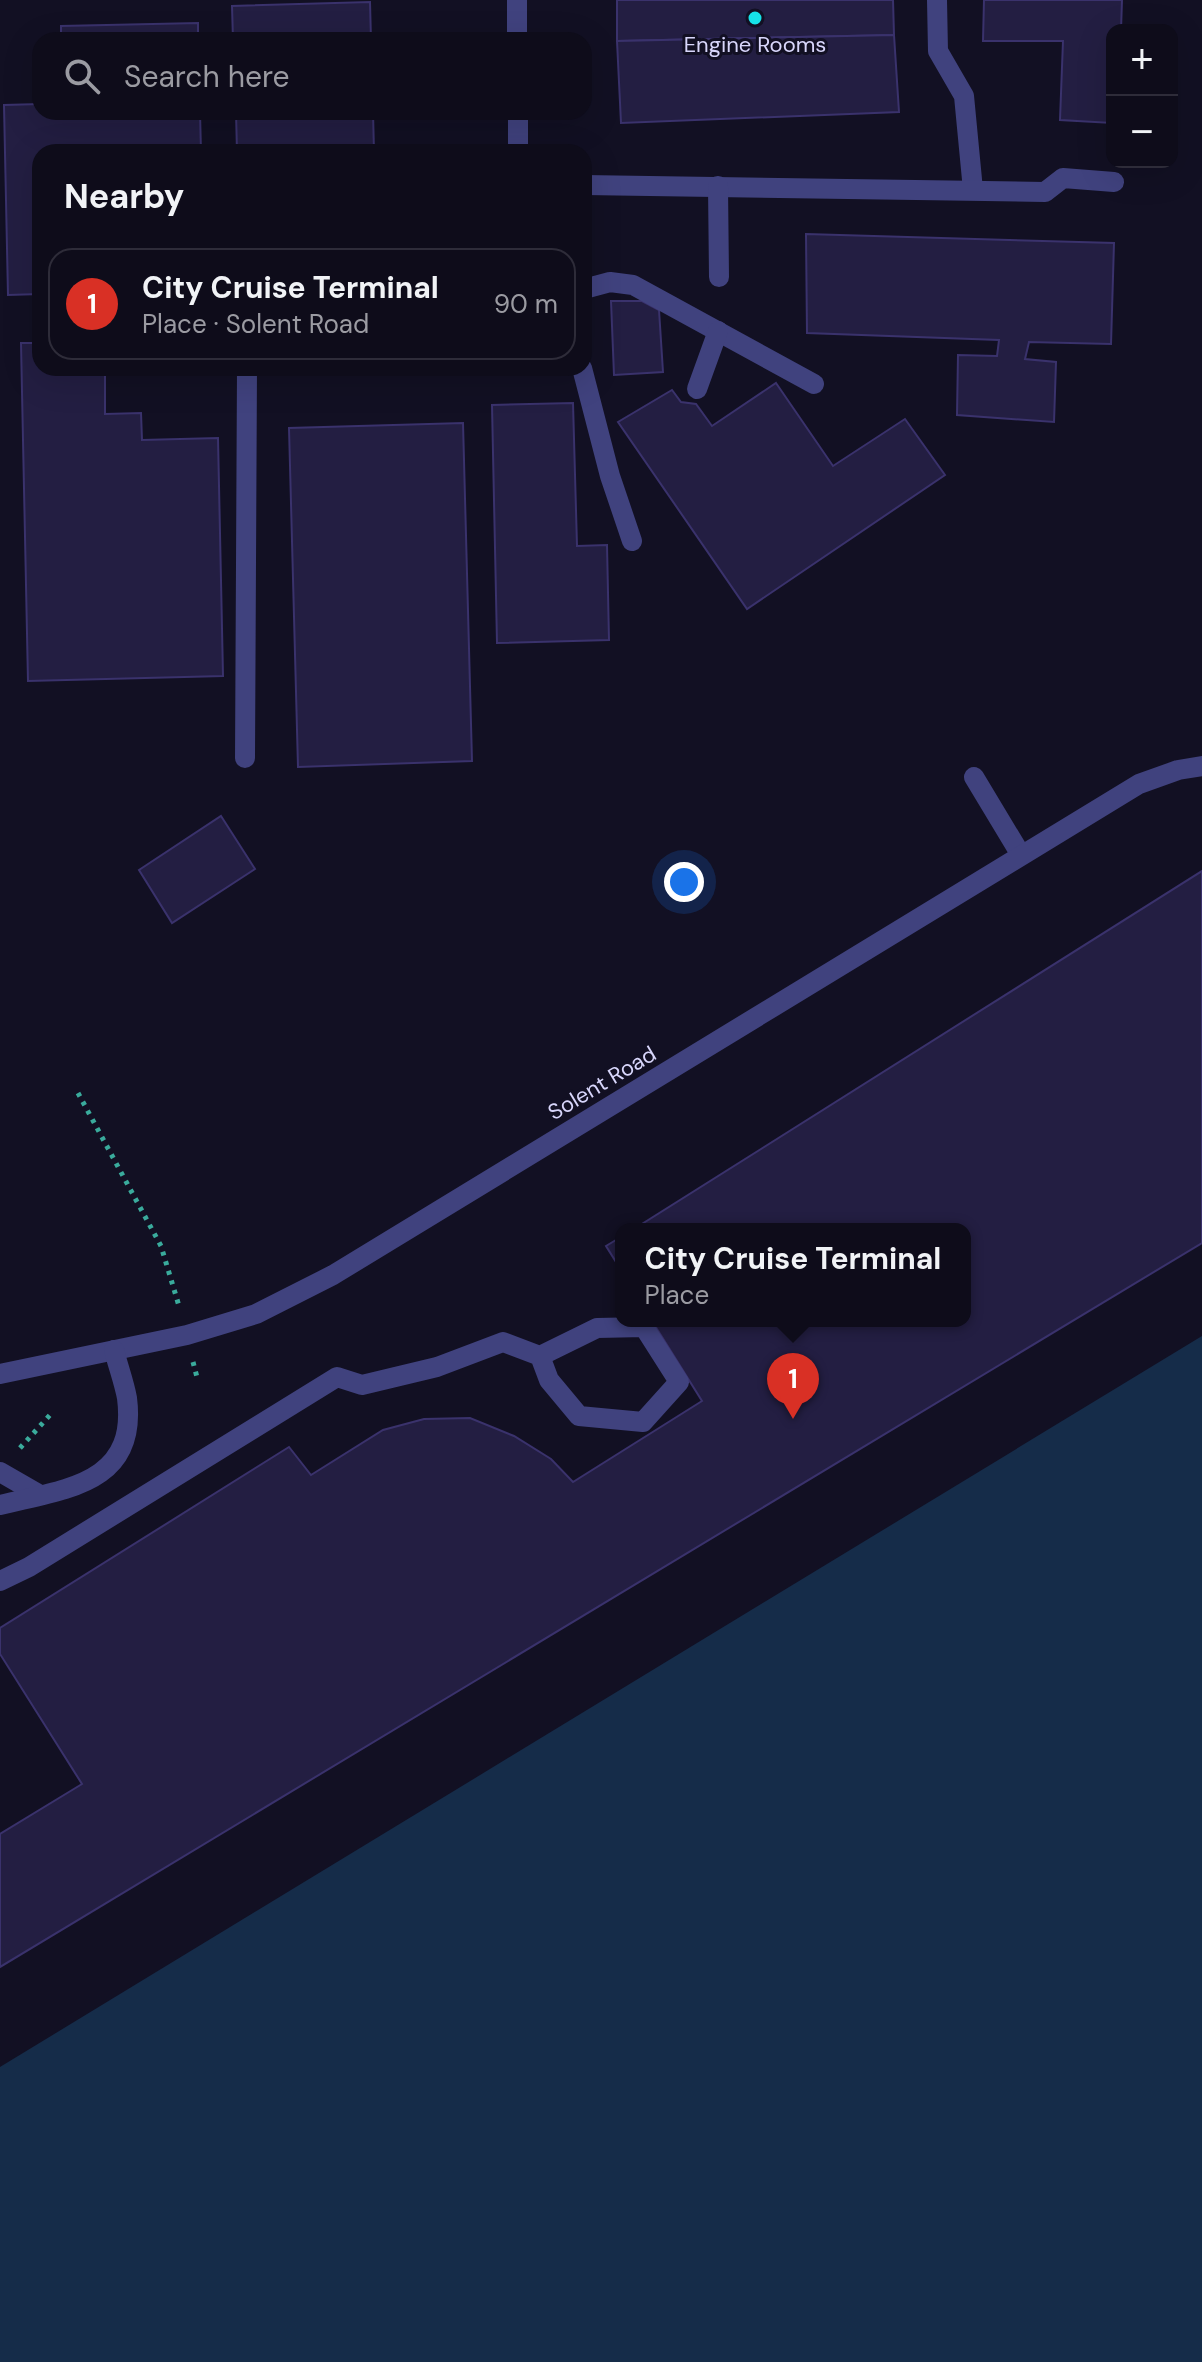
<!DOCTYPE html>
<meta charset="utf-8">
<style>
body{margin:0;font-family:"DM Sans",sans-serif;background:#171523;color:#f1f3f6}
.controls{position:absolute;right:24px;top:24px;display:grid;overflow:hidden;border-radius:16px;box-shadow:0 8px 32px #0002}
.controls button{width:72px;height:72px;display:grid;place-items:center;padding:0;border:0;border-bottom:2px solid #2e2c39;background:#0e0c1a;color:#f1f3f6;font:40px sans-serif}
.you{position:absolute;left:684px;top:882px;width:28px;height:28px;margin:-20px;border:6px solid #fff;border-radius:50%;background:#1a73e8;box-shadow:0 0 0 12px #1a73e833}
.badge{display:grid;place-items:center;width:52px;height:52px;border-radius:50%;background:#d93025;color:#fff;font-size:26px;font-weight:700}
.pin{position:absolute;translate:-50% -66px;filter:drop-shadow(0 2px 4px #0008)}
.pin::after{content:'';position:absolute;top:42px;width:28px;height:24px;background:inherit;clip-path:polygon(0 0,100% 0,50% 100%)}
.popup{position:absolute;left:615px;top:1223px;width:356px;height:104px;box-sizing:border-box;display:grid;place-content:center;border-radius:16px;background:#0e0c1a;filter:drop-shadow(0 2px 6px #0005);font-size:26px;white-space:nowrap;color:#9b9ba2}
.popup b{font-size:30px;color:#f1f3f6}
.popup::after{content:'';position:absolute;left:50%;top:100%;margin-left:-16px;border:16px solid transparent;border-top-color:#0e0c1a}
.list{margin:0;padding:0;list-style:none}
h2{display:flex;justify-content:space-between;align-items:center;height:104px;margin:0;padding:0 32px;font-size:34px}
h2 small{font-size:26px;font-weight:400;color:#9b9ba2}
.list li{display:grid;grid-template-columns:52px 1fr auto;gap:24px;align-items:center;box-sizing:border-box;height:112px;margin:0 16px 16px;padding:0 16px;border:2px solid #2e2c39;border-radius:24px}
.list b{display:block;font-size:30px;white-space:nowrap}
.list p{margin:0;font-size:26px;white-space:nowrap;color:#9b9ba2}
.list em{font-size:26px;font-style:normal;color:#9b9ba2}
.icon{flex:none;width:44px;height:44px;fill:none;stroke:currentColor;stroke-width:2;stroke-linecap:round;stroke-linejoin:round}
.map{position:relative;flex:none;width:1202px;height:2362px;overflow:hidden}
.search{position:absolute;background:#0e0c1a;box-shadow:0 8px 32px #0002;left:32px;top:32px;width:560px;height:88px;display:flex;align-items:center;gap:20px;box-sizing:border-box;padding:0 28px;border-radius:24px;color:#9b9ba2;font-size:30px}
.panel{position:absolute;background:#0e0c1a;box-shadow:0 8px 32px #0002;left:32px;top:144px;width:560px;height:232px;border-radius:24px}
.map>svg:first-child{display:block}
.water{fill:#152c49}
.building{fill:#231e42;stroke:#3a326c;stroke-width:2}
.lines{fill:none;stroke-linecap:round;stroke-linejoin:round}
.path{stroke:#3aab9c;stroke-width:5;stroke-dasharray:4 6;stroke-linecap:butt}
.minor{stroke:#40427e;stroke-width:20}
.poi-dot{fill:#16e2e8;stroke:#121023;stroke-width:3}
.labels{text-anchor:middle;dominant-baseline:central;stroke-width:6;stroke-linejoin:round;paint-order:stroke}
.poi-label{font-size:22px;fill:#d8d6fb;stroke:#121023}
.street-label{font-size:22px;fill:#d8d6fb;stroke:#121023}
</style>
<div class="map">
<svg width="1202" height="2362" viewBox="0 0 1202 2362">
<rect width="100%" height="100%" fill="#121023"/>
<path class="water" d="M1202 1336V2362H0V2067Z"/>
<g class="building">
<path d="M617 0H893L894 35 617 41Z"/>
<path d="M984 0H1122L1121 30H1112V123L1060 120 1063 41H983Z"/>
<path d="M370 2 371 40H233L232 6Z"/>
<path d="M198 23V40H61V26Z"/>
<path d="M894 35 899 112 621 123 617 41Z"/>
<path d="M40 104V112H200L201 152H40V294L8 295 4 105Z"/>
<path d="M236 112H373L374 152H237Z"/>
<path d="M806 234 1114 243 1111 344 1029 342 1025 359 1056 362 1054 422 957 415 958 355 997 356 999 340 807 333Z"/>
<path d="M611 301H642L659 310 663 372 614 375Z"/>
<path d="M21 343H40V368H105V414L141 413 142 440 218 438 223 676 28 681Z"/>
<path d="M776 383 833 466 905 419 945 475 747 609 618 422 672 390 681 402 696 404 712 426Z"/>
<path d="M573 403 577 546 607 545 609 640 497 643 492 405Z"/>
<path d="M463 423 472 761 298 767 289 428Z"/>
<path d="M221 816 255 869 172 923 139 870Z"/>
<path d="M1202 871V1243L0 1967V1834L82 1784 0 1654V1628L289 1447 311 1475 383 1430 424 1419 470 1418 514 1436 551 1459 573 1482 702 1401 652 1321H965V1229H634Z"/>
<path d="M621 1237V1270L606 1246Z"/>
</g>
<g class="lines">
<g class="path">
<path d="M78 1093 161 1246 179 1306"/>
<path d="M193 1362 198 1381"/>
<path d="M20 1448 50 1415"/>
</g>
<g class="minor">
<path d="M517 0V40"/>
<path d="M937 0 938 51 964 96 973 190"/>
<path d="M518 112V152"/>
<path d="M584 185 1045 192 1063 178 1114 182"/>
<path d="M718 186 719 277"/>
<path d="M584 289 610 282 633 285 814 384"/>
<path d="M582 368 610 476 632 541"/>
<path d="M697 389 718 331"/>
<path d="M245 758 247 368"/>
<path d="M974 777 1021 855"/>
<path d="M0 1374 187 1335 256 1314 333 1275 1139 784 1178 770 1202 766"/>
<path d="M0 1472 40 1495"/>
<path d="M0 1505C64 1489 138 1485 127 1398 124 1382 118 1366 114 1350"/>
<path d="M0 1581 29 1567 337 1377 362 1385 437 1367 503 1342 540 1356 597 1328 644 1327 679 1382 643 1422 579 1416 549 1380 540 1356"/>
</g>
</g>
<circle class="poi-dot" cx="755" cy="18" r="8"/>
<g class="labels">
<g class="poi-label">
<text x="755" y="44">Engine Rooms</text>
</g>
<g class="street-label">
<text transform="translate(602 1083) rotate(-31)">Solent Road</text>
</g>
</g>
</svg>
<div class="controls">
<button>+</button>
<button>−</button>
</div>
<div class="you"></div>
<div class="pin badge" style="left:793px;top:1419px">1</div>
<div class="popup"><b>City Cruise Terminal</b>Place</div>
<div class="search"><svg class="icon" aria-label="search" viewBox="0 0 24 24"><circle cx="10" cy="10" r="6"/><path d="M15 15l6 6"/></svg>Search here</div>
<section class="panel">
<h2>Nearby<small></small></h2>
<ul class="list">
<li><span class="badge">1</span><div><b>City Cruise Terminal</b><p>Place · Solent Road</p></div><em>90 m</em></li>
</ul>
</section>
</div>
